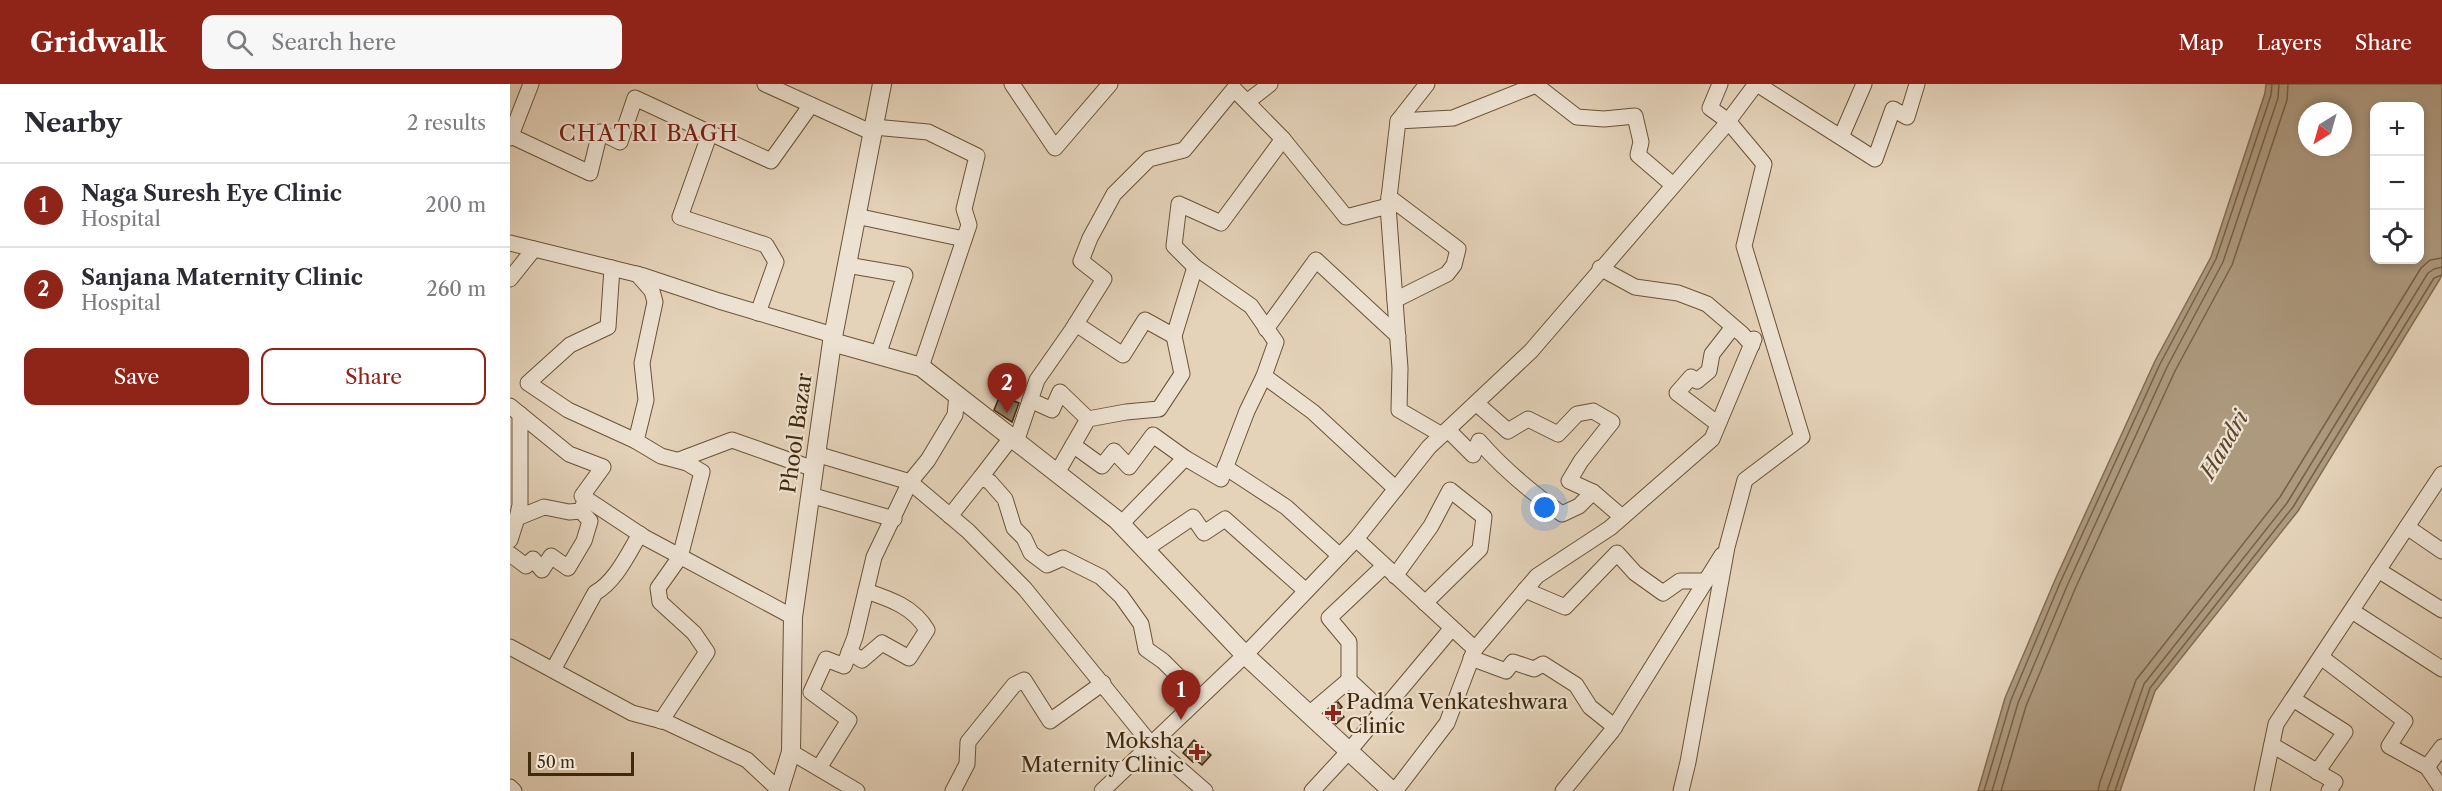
<!DOCTYPE html>
<meta charset="utf-8">
<style>
body{margin:0;font-family:"Libre Caslon Text",serif;background:#f7f7f7;color:#2b2b33}
.controls{position:absolute;right:18px;top:18px;display:grid;overflow:hidden;border-radius:12px;box-shadow:0 3px 9px #0003}
.controls button{width:54px;height:54px;display:grid;place-items:center;padding:0;border:0;border-bottom:2px solid #e1e1e2;background:#fff;color:#2b2b33;font:30px sans-serif}
.compass{position:absolute;left:1788px;top:18px;width:54px;height:54px;border-radius:50%;background:#fff;box-shadow:0 3px 9px #0003;rotate:217deg}
.scale{position:absolute;left:18px;bottom:15px;width:106px;box-sizing:border-box;padding-left:6px;border:3px solid #41290c;border-top:0;font-size:16px;line-height:21px;white-space:nowrap;color:#41290c;-webkit-text-stroke:4px #ede2d2;paint-order:stroke}
.you{position:absolute;left:1035px;top:424px;width:21px;height:21px;margin:-15px;border:4px solid #fff;border-radius:50%;background:#1a73e8;box-shadow:0 0 0 9px #1a73e833}
.badge{display:grid;place-items:center;width:39px;height:39px;border-radius:50%;background:#8f2418;color:#fff;font-size:20px;font-weight:700}
.pin{position:absolute;translate:-50% -50px;filter:drop-shadow(0 2px 3px #0008)}
.pin::after{content:'';position:absolute;top:32px;width:21px;height:18px;background:inherit;clip-path:polygon(0 0,100% 0,50% 100%)}
.list{margin:0;padding:0;list-style:none}
h2{display:flex;justify-content:space-between;align-items:center;height:78px;margin:0;padding:0 24px;font-size:26px}
h2 small{font-size:20px;font-weight:400;color:#7c7c81}
.list li{display:grid;grid-template-columns:39px 1fr auto;gap:18px;align-items:center;box-sizing:border-box;height:84px;padding:0 24px;border-top:2px solid #e1e1e2}
.list b{display:block;font-size:22px;white-space:nowrap}
.list p{margin:0;font-size:20px;white-space:nowrap;color:#7c7c81}
.list em{font-size:20px;font-style:normal;color:#7c7c81}
.actions{display:flex;gap:12px;padding:18px 24px}
.actions a{flex:1;padding:14px 0;border:2px solid #8f2418;border-radius:12px;text-align:center;font-size:21px;color:#8f2418}
.actions .main{background:#8f2418;color:#fff}
.icon{flex:none;width:33px;height:33px;fill:none;stroke:currentColor;stroke-width:2;stroke-linecap:round;stroke-linejoin:round}
.map{position:relative;flex:none;width:1932px;height:707px;overflow:hidden}
header{display:flex;align-items:center;gap:36px;box-sizing:border-box;height:84px;padding:0 30px;background:#8f2418;color:#fff}
header strong{font-size:28px}
nav{display:flex;gap:33px;margin-inline-start:auto;font-size:21px}
.search{width:420px;height:54px;background:#f7f7f7;display:flex;align-items:center;gap:15px;box-sizing:border-box;padding:0 21px;border-radius:12px;color:#7c7c81;font-size:22px}
main{display:flex}
aside{flex:1;background:#fff}
.map>svg:first-child{display:block}
.water{fill:#ad997e;stroke:#826c50;stroke-width:1.5;fill-rule:evenodd}
.lines{fill:none;stroke-linecap:round;stroke-linejoin:round}
.shore{stroke:#776145;stroke-width:1.5}
.building{fill:#968166;stroke:#41290c;stroke-width:1.5}
.minor-casing{stroke:#6a5337;stroke-width:17}
.tertiary-casing{stroke:#6a5337;stroke-width:20}
.minor{stroke:#ede2d2;stroke-width:15}
.tertiary{stroke:#ede2d2;stroke-width:18}
.poi-dot{fill:#8f2418;stroke:#ede2d2;stroke-width:2}
.labels{text-anchor:middle;dominant-baseline:central;stroke-width:4.5;stroke-linejoin:round;paint-order:stroke}
.street-label{font-size:21px;fill:#41290c;stroke:#ede2d2}
.poi-label{font-size:21px;fill:#41290c;stroke:#ede2d2;text-anchor:start}
.neighbourhood-label{font-size:22px;letter-spacing:1.5px;fill:#7a1f14;stroke:#ede2d2}
.water-label{font-size:22px;font-style:italic;fill:#5c4528;stroke:#ede2d2}
</style>
<header>
<strong>Gridwalk</strong>
<div class="search"><svg class="icon" aria-label="search" viewBox="0 0 24 24"><circle cx="10" cy="10" r="6"/><path d="M15 15l6 6"/></svg>Search here</div>
<nav><a>Map</a><a>Layers</a><a>Share</a></nav>
</header>
<main>
<aside>
<h2>Nearby<small>2 results</small></h2>
<ul class="list">
<li><span class="badge">1</span><div><b>Naga Suresh Eye Clinic</b><p>Hospital</p></div><em>200 m</em></li>
<li><span class="badge">2</span><div><b>Sanjana Maternity Clinic</b><p>Hospital</p></div><em>260 m</em></li>
</ul>
<div class="actions"><a class="main">Save</a><a>Share</a></div>
</aside>
<div class="map">
<svg width="1932" height="707" viewBox="0 0 1932 707">
<rect width="100%" height="100%" fill="#e4d2b9"/>
<filter id="stains"><feTurbulence type="fractalNoise" baseFrequency=".00333" numOctaves="4"/><feColorMatrix values="0 0 0 0 .2 0 0 0 0 .09 0 0 0 0 .02 0 0 0 .5 -.17"/></filter>
<radialGradient id="worn" r=".72"><stop offset=".6" stop-color="#630" stop-opacity="0"/><stop offset="1" stop-color="#630" stop-opacity=".3"/></radialGradient>
<path class="water" d="M1756 0H1932V190L1930 195 1788 427 1645 607 1610 707H1468L1495 614 1545 496 1645 277 1701 173 1755 9ZM1864 22H1910V176H1864ZM1797 27H1833V63H1797Z"/>
<g class="lines">
<g class="shore">
<path d="M1474 707 1501 616 1550 499 1650 280 1706 175 1761 11 1762 0"/>
<path d="M1482 707 1508 619 1557 502 1657 283 1713 178 1768 14 1769 0"/>
<path d="M1491 707 1516 622 1565 505 1665 287 1722 181 1777 16 1778 0"/>
<path d="M1588 707 1590 698 1626 596 1770 413 1911 184 1920 176 1932 174"/>
<path d="M1597 707 1634 600 1777 419 1918 189 1924 185 1932 183"/>
<path d="M1605 707 1640 604 1783 423 1924 194 1932 191"/>
</g>
</g>
<g class="building">
<path d="M493 304 505 309 502 316 509 319 502 338 484 326Z"/>
<path d="M828 618 832 623 828 627 834 633 826 640 815 629Z"/>
<path d="M684 656 701 671 692 681 685 675 683 678 673 669Z"/>
</g>
<g class="lines">
<g class="minor-casing">
<g id="minor">
<path d="M255 0 363 49"/>
<path d="M502 0 545 64 600 0"/>
<path d="M1247 0 1365 75 1383 25 1397 33 1407 0"/>
<path d="M737 18 760 0"/>
<path d="M888 37 917 0"/>
<path d="M364 43 418 48 467 72 454 125 459 141 411 283"/>
<path d="M1 52 80 89 90 48 110 58 125 14 200 49"/>
<path d="M1331 53 1354 0"/>
<path d="M0 54 21 0"/>
<path d="M879 113 948 165 944 181 937 190 885 216"/>
<path d="M878 122 888 37 943 34 1026 1 1067 33 1094 35 1125 32 1131 58 1128 71 1163 101"/>
<path d="M346 132 454 155"/>
<path d="M0 159 134 192 209 217 323 251"/>
<path d="M337 181 395 191 368 271"/>
<path d="M685 183 664 162 669 120 711 139 773 55"/>
<path d="M102 184 98 243 60 261 18 299 58 326 126 357"/>
<path d="M1090 184 1125 203 1168 209 1197 220 1232 250 1242 261"/>
<path d="M127 190 142 207 145 218 132 279 136 316 126 357 151 372 177 379 192 388 170 473 148 504 150 518 184 549 197 568 151 637"/>
<path d="M0 195 24 165"/>
<path d="M248 229 266 178 256 161 170 133 200 49 261 77 301 21"/>
<path d="M566 240 613 271 635 236 664 252"/>
<path d="M756 245 806 176 888 252"/>
<path d="M520 316 542 326 550 308 578 335"/>
<path d="M966 319 998 347 1018 335 1048 350 1067 330 1083 327 1102 338 1071 377 1059 397 1083 408"/>
<path d="M0 322 59 370 93 383 72 412 134 453 283 533"/>
<path d="M10 330V421L7 434 34 423 59 428 71 427 76 414"/>
<path d="M1208 340 1167 309 1181 293 1187 297 1199 287 1202 270 1223 243"/>
<path d="M938 346 963 371 969 357C994 386 1021 408 1052 430L1069 422 1083 408 1112 433"/>
<path d="M506 358 527 296 562 246 594 195 571 177 580 154 604 110 639 75 674 66 724 5 773 55 836 133 878 122 890 284 889 326 932 351"/>
<path d="M563 361 592 382 604 367 619 383 643 351 675 374"/>
<path d="M306 370 400 398 458 447 515 505 640 659 695 707"/>
<path d="M169 376 222 356 304 385"/>
<path d="M715 383 776 423 830 472"/>
<path d="M547 389 578 335 616 328 649 325 672 290 664 252 685 183 741 222 766 258 754 292"/>
<path d="M471 393 501 354"/>
<path d="M300 411 384 435"/>
<path d="M440 432 471 393 480 398 495 415 504 444 514 454 521 469 537 481 553 474 591 493 611 512 631 540 636 565 653 577 689 613"/>
<path d="M611 440 675 374 711 395 737 327 754 292 803 328 886 405"/>
<path d="M1897 443 1932 467"/>
<path d="M846 455 965 565 1027 492 1100 444 1202 355 1244 255"/>
<path d="M0 456 7 434"/>
<path d="M634 466 683 433 694 449 715 435 796 507"/>
<path d="M0 470 16 482 23 475 32 486 41 472 58 484 74 457 80 437 71 427"/>
<path d="M1868 486 1932 526"/>
<path d="M885 492 921 442 940 406 974 433 970 465 915 519"/>
<path d="M1015 506 1055 523 1107 469 1125 489 1153 509 1170 497H1196"/>
<path d="M1842 527 1932 585"/>
<path d="M0 563 122 629 156 638 237 676 269 706"/>
<path d="M339 568 352 576 372 559 399 574 417 546C404 523 380 515 356 507"/>
<path d="M1811 573 1895 637 1879 662 1917 683 1932 663"/>
<path d="M961 574 996 587 1003 578 1024 585 1033 580 1066 601 1080 623 1105 643"/>
<path d="M43 586 85 509C106 497 118 470 130 450"/>
<path d="M839 596V558L819 534 874 482"/>
<path d="M1783 615 1835 648 1807 688"/>
<path d="M799 630 839 596 872 627"/>
<path d="M1762 661 1825 698 1819 707"/>
<path d="M281 668 347 707"/>
<path d="M1917 683 1932 705"/>
<path d="M309 684 339 636 301 608 316 575 334 582 345 553 364 473 400 398 418 376 445 331 447 311"/>
<path d="M0 703 4 707"/>
<path d="M443 707 457 680 458 658 504 601 514 596 540 637 593 599"/>
<path d="M592 707 735 571 846 455 919 363 1021 267 1213 44 1246 0"/>
<path d="M802 707 839 667 942 544"/>
<path d="M885 707 937 639 965 565"/>
<path d="M1053 707 1102 647 1212 471"/>
<path d="M1171 707 1178 678 1217 463 1235 396 1292 353 1234 162 1254 80 1218 37 1200 24 1210 0"/>
<path d="M1752 707 1766 640 1932 390"/>
</g>
</g>
<g class="tertiary-casing">
<g id="tertiary">
<path d="M322 258 411 283 607 436 735 571 882 707"/>
<path d="M269 707 281 668 283 533 322 258 372 0"/>
</g>
</g>
<use href="#minor" class="minor"/>
<use href="#tertiary" class="tertiary"/>
</g>
<g class="poi-dot">
<path d="M820 620h6v6h6v6h-6v6h-6v-6h-6v-6h6z"/>
<path d="M684 659h6v6h6v6h-6v6h-6v-6h-6v-6h6z"/>
</g>
<g class="labels">
<g class="street-label">
<text transform="translate(286 349) rotate(-82)">Phool Bazar</text>
</g>
<g class="poi-label">
<text x="836" y="617">Padma Venkateshwara<tspan x="836" dy="24">Clinic</tspan></text>
<text x="674" y="656" text-anchor="end">Moksha<tspan x="674" dy="24">Maternity Clinic</tspan></text>
</g>
<g class="neighbourhood-label">
<text x="139" y="49">CHATRI BAGH</text>
</g>
<g class="water-label">
<text transform="translate(1714 361) rotate(-60)">Handri</text>
</g>
</g>
<rect width="100%" height="100%" filter="url(#stains)"/>
<rect width="100%" height="100%" fill="url(#worn)"/>
</svg>
<div class="controls">
<button>+</button>
<button>−</button>
<button><svg class="icon" aria-label="locate" viewBox="0 0 24 24"><circle cx="12" cy="12" r="6"/><path d="M12 2v4M12 18v4M2 12h4M18 12h4"/></svg></button>
</div>
<svg class="compass" viewBox="-18 -18 36 36"><path d="M0-13l5 13h-10z" fill="#e53935"/><path d="M0 13l5-13h-10z" fill="#7c7c81"/></svg>
<div class="scale">50 m</div>
<div class="you"></div>
<div class="pin badge" style="left:671px;top:636px">1</div>
<div class="pin badge" style="left:497px;top:329px">2</div>
</div>
</main>
